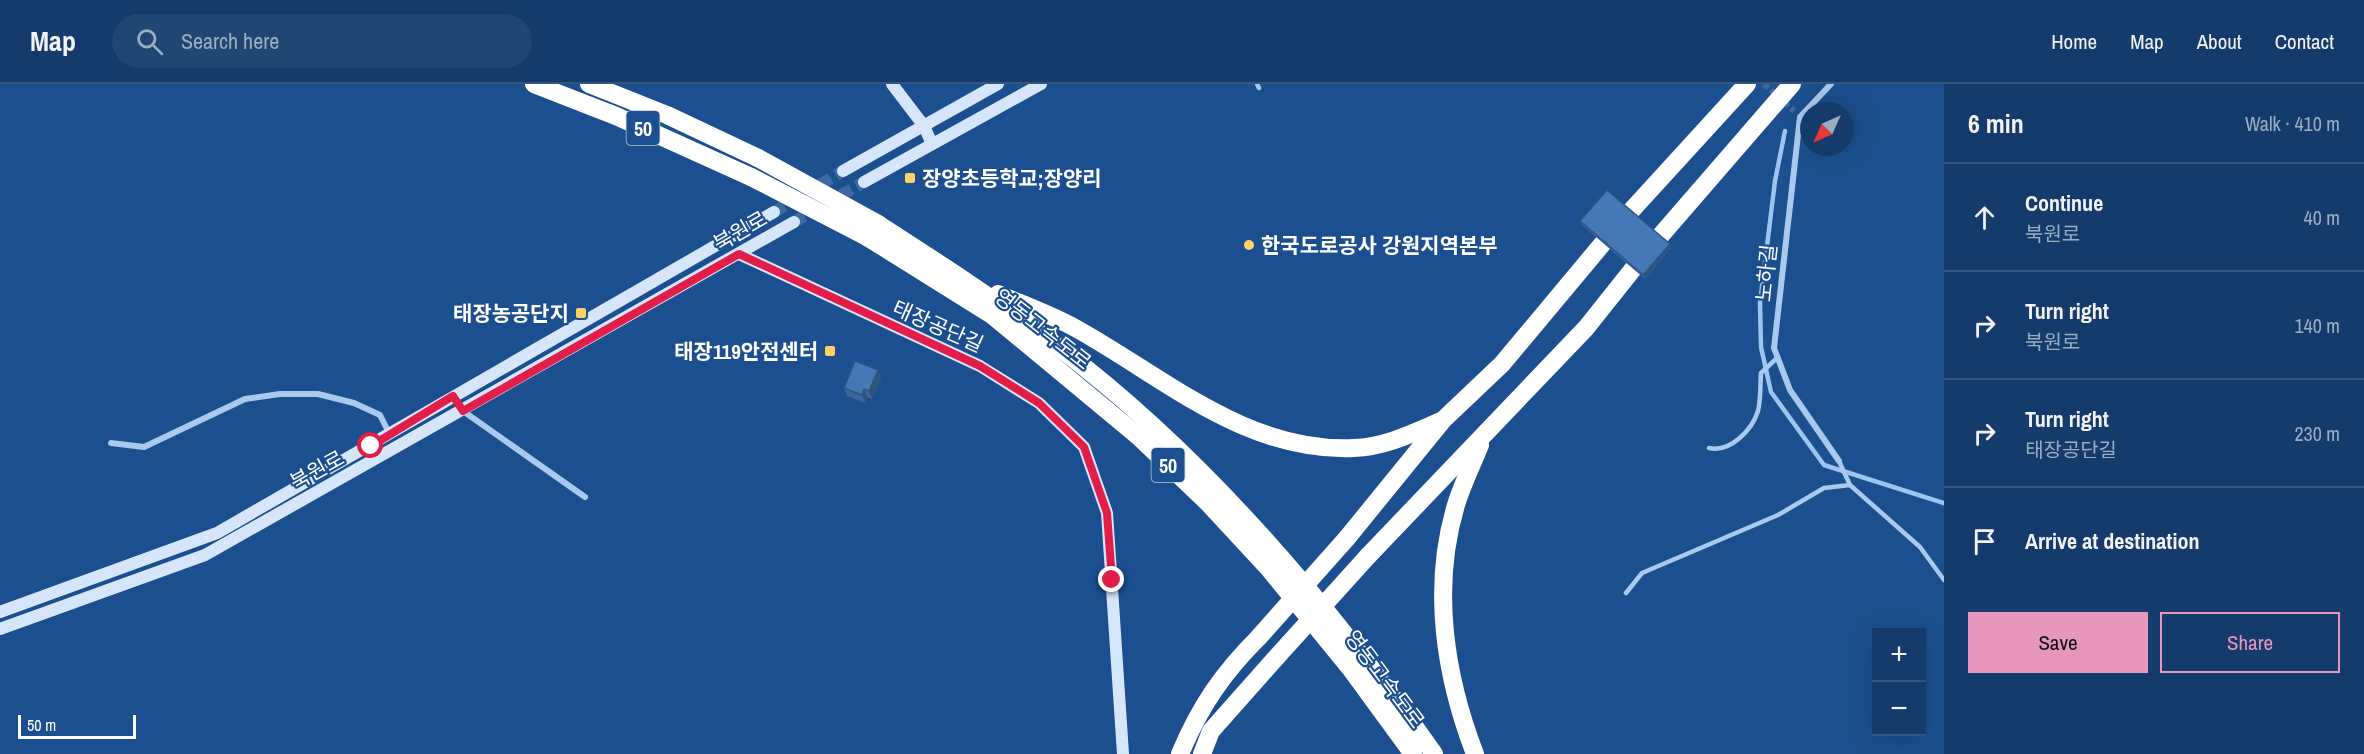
<!DOCTYPE html>
<meta charset="utf-8">
<style>
body{margin:0;font-family:"Archivo Narrow","Noto Sans KR",sans-serif;background:#214673;color:#f1f3f6}
.controls{position:absolute;right:18px;bottom:18px;display:grid;overflow:hidden;border-radius:0px;box-shadow:0 6px 24px #0002}
.controls button{width:54px;height:54px;display:grid;place-items:center;padding:0;border:0;border-bottom:2px solid #33557e;background:#143b6b;color:#f1f3f6;font:30px sans-serif}
.compass{position:absolute;left:1800px;top:18px;width:54px;height:54px;border-radius:50%;background:#143b6b;box-shadow:0 6px 24px #0002;rotate:225deg}
.scale{position:absolute;left:18px;bottom:15px;width:118px;box-sizing:border-box;padding-left:6px;border:3px solid #fff;border-top:0;font-size:16px;line-height:21px;white-space:nowrap;color:#fff;-webkit-text-stroke:4px #1b4f8f;paint-order:stroke}
.stop{position:absolute;width:18px;height:18px;margin:-14px;border:4px solid #e11d48;border-radius:50%;background:#fff}
.stop.end{background:#e11d48;border-color:#fff;box-shadow:0 2px 6px #0008}
.list{margin:0;padding:0;list-style:none}
h2{display:flex;justify-content:space-between;align-items:center;height:78px;margin:0;padding:0 24px;font-size:26px}
h2 small{font-size:20px;font-weight:400;color:#9dadc1}
.list li{display:grid;grid-template-columns:39px 1fr auto;gap:18px;align-items:center;box-sizing:border-box;height:108px;padding:0 24px;border-top:2px solid #33557e}
.list b{display:block;font-size:22px;white-space:nowrap}
.list p{margin:0;font-size:20px;white-space:nowrap;color:#9dadc1}
.list em{font-size:20px;font-style:normal;color:#9dadc1}
.actions{display:flex;gap:12px;padding:18px 24px}
.actions a{flex:1;padding:14px 0;border:2px solid #e797bd;border-radius:0px;text-align:center;font-size:21px;color:#e797bd}
.actions .main{background:#e797bd;color:#111}
.icon{flex:none;width:33px;height:33px;fill:none;stroke:currentColor;stroke-width:2;stroke-linecap:round;stroke-linejoin:round}
.map{position:relative;flex:none;width:1944px;height:670px;overflow:hidden}
header{display:flex;align-items:center;gap:36px;box-sizing:border-box;height:84px;padding:0 30px;background:#143b6b;border-bottom:2px solid #33557e}
header strong{font-size:28px}
nav{display:flex;gap:33px;margin-inline-start:auto;font-size:21px}
.search{width:420px;height:54px;background:#214673;display:flex;align-items:center;gap:15px;box-sizing:border-box;padding:0 21px;border-radius:33px;color:#9dadc1;font-size:22px}
main{display:flex}
aside{flex:1;background:#143b6b}
.map>svg:first-child{display:block}
.lines{fill:none;stroke-linecap:round;stroke-linejoin:round}
.stream{stroke:#9cc4f0;stroke-width:4.5}
.street-tunnel{stroke:#3d69a0;stroke-width:6;stroke-dasharray:6 3;stroke-linecap:butt}
.secondary-tunnel{stroke:#3d69a0;stroke-width:12;stroke-dasharray:12 6;stroke-linecap:butt}
.lane{stroke:#a9c9ee;stroke-width:4.5}
.street{stroke:#a9c9ee;stroke-width:6}
.secondary{stroke:#d6e6fa;stroke-width:12}
.highway{stroke:#fff;stroke-width:18}
.highway-bridge{stroke:#fff;stroke-width:18}
.wall{fill:#3a679d}
.shaded-wall{fill:#305480}
.building{fill:#4478b7;stroke:#305480;stroke-width:1.5}
.route{stroke:#e11d48;stroke-width:8}
.poi-dot{fill:#ffd166;stroke:#1b4f8f;stroke-width:2}
.labels{text-anchor:middle;dominant-baseline:central;stroke-width:4.5;stroke-linejoin:round;paint-order:stroke}
.shield{fill:#1b4f8f;stroke:#bbcadd;stroke-width:1.5}
.shield-label{font-size:20px;font-weight:bold;fill:#fff}
.poi-label{font-size:21px;font-weight:bold;fill:#fff;stroke:#1b4f8f;text-anchor:start}
.street-label{font-size:21px;fill:#fff;stroke:#1b4f8f}
</style>
<header>
<strong>Map</strong>
<div class="search"><svg class="icon" aria-label="search" viewBox="0 0 24 24"><circle cx="10" cy="10" r="6"/><path d="M15 15l6 6"/></svg>Search here</div>
<nav><a>Home</a><a>Map</a><a>About</a><a>Contact</a></nav>
</header>
<main>
<div class="map">
<svg width="1944" height="670" viewBox="0 0 1944 670">
<rect width="100%" height="100%" fill="#1b4f8f"/>
<g class="lines">
<path class="stream" d="M1785 47 1775 97 1760 219 1761 263 1771 308 1824 381 1944 419"/>
<path class="street-tunnel" d="M1764 0 1794 27"/>
<g class="secondary-tunnel">
<path d="M774 128 843 87"/>
<path d="M794 138 864 98"/>
</g>
<g class="lane">
<path d="M1257 0 1259 4"/>
<path d="M1709 364C1730 369 1752 346 1758 327 1761 315 1760 302 1761 289L1778 273"/>
<path d="M1839 377 1850 401 1920 463 1944 496"/>
<path d="M1626 509 1642 489 1778 431 1824 404 1850 401"/>
</g>
<g class="street">
<path d="M1831 0 1800 33 1774 264 1790 306 1839 377"/>
<path d="M463 327 585 413"/>
<path d="M111 359 144 363 245 315 280 310H318L354 319 380 331 390 351"/>
</g>
<g class="secondary">
<path d="M892 0 924 42 932 60"/>
<path d="M843 87 998 0"/>
<path d="M864 98 1041 0"/>
<path d="M739 170 980 282 1039 319 1084 363 1107 429 1123 670"/>
<path d="M0 528 217 449 774 128"/>
<path d="M0 545 205 471 794 138"/>
</g>
<g class="highway">
<path d="M534 0 616 32 751 93"/>
<path d="M589 0 667 31 758 74"/>
<path d="M878 140C940 180 1002 220 1061 265 1206 375 1330 522 1434 670"/>
<path d="M867 153 992 231 1138 352 1207 418 1270 486 1350 584 1413 670"/>
<path d="M998 210C1024 221 1052 231 1077 245 1165 294 1247 369 1354 364 1385 363 1413 349 1441 337"/>
<path d="M1347 454 1443 336 1502 280 1619 140 1747 0"/>
<path d="M1368 472 1586 244 1649 165 1792 0"/>
<path d="M1180 670C1200 622 1223 589 1259 553"/>
<path d="M1202 670 1211 647 1274 576"/>
<path d="M1475 670C1445 592 1431 504 1456 421 1462 401 1472 381 1480 361"/>
</g>
<g class="highway-bridge">
<path d="M758 74 878 140"/>
<path d="M751 93 867 153"/>
<path d="M1259 553 1347 454"/>
<path d="M1274 576 1368 472"/>
</g>
</g>
<g class="wall">
<path d="M1580 137 1671 164 1645 195 1582 141Z"/>
<path d="M878 286 881 294 872 315 867 313 865 319 847 312 844 304Z"/>
</g>
<g class="shaded-wall">
<path d="M1670 160 1671 164 1645 195 1643 191Z"/>
<path d="M878 286 881 294 872 315 869 307Z"/>
<path d="M864 305 867 313 865 319 862 311Z"/>
</g>
<g class="building">
<path d="M1607 106 1670 160 1643 191 1580 137Z"/>
<path d="M855 277 878 286 869 307 864 305 862 311 844 304Z"/>
</g>
<g class="lines">
<path class="route" d="M371 362 453 312 463 327 739 170 980 282 1039 319 1084 363 1107 429 1112 496"/>
</g>
<g class="poi-dot">
<rect x="904" y="88" width="12" height="12" rx="3"/>
<circle cx="1249" cy="161" r="6"/>
<rect x="575" y="223" width="12" height="12" rx="3"/>
<rect x="824" y="261" width="12" height="12" rx="3"/>
</g>
<g class="labels">
<g class="shield">
<rect x="626.5" y="27" width="33" height="34" rx="4.5"/>
<rect x="1151.5" y="364" width="33" height="34" rx="4.5"/>
</g>
<g class="shield-label">
<text x="643" y="44">50</text>
<text x="1168" y="381">50</text>
</g>
<g class="poi-label">
<text x="922" y="94">장양초등학교;장양리</text>
<text x="1261" y="161">한국도로공사 강원지역본부</text>
<text x="569" y="229" text-anchor="end">태장농공단지</text>
<text x="818" y="267" text-anchor="end">태장119안전센터</text>
</g>
<g class="street-label">
<text transform="translate(740 147) rotate(-30)">북원로</text>
<text transform="translate(1766 189) rotate(-84)">노하길</text>
<text transform="translate(938 242) rotate(24)">태장공단길</text>
<text transform="translate(1043 245) rotate(38)">영동고속도로</text>
<text transform="translate(317 386) rotate(-29)">북원로</text>
<text transform="translate(1385 595) rotate(53)">영동고속도로</text>
</g>
</g>
</svg>
<div class="controls">
<button>+</button>
<button>−</button>
</div>
<svg class="compass" viewBox="-18 -18 36 36"><path d="M0-13l5 13h-10z" fill="#e53935"/><path d="M0 13l5-13h-10z" fill="#9dadc1"/></svg>
<div class="scale">50 m</div>
<div class="stop" style="left:371px;top:362px"></div>
<div class="stop end" style="left:1112px;top:496px"></div>
</div>
<aside>
<h2>6 min<small>Walk · 410 m</small></h2>
<ul class="list">
<li><svg class="icon" aria-label="ahead" viewBox="0 0 24 24"><path d="M12 20V5M6 11l6-6 6 6"/></svg><div><b>Continue</b><p>북원로</p></div><em>40 m</em></li>
<li><svg class="icon" aria-label="right" viewBox="0 0 24 24"><path d="M7 20v-9h11M14 6l5 5-5 5"/></svg><div><b>Turn right</b><p>북원로</p></div><em>140 m</em></li>
<li><svg class="icon" aria-label="right" viewBox="0 0 24 24"><path d="M7 20v-9h11M14 6l5 5-5 5"/></svg><div><b>Turn right</b><p>태장공단길</p></div><em>230 m</em></li>
<li><svg class="icon" aria-label="arrive" viewBox="0 0 24 24"><path d="M6 21V4h12l-3 4 3 4H6"/></svg><div><b>Arrive at destination</b></div></li>
</ul>
<div class="actions"><a class="main">Save</a><a>Share</a></div>
</aside>
</main>
